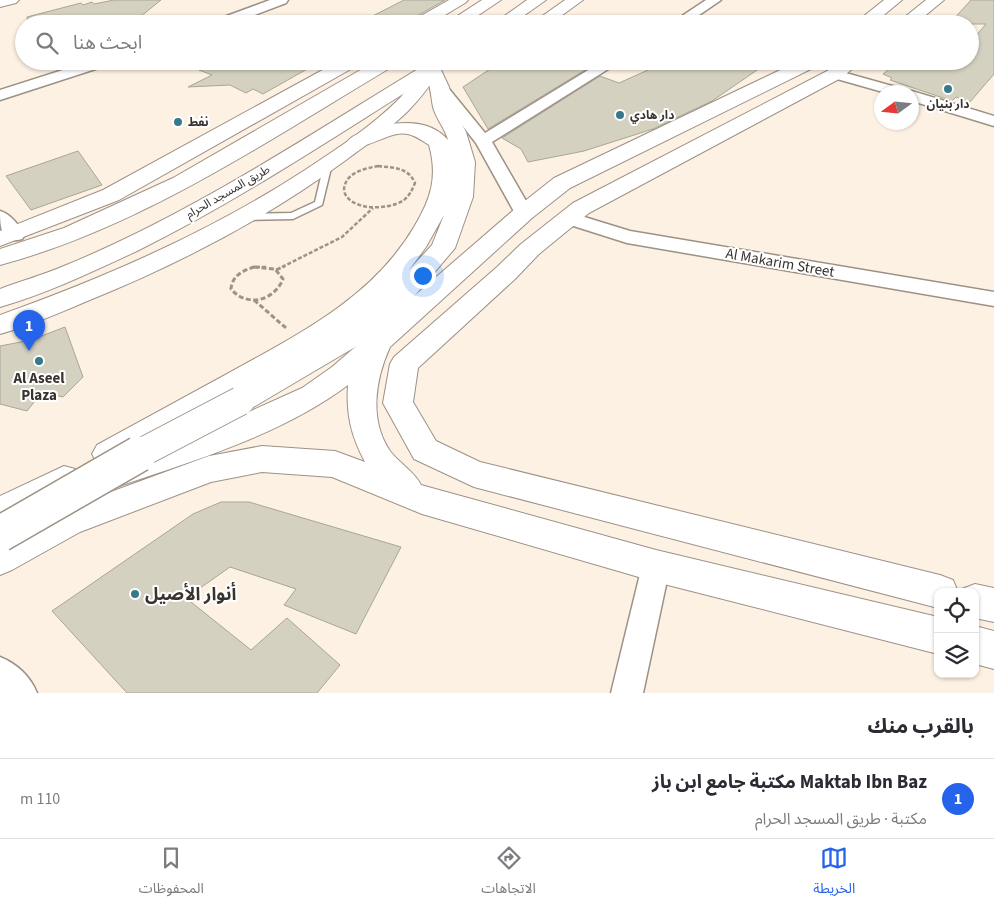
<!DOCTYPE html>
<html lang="ar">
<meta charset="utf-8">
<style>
body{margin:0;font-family:"Source Sans 3","Noto Sans Arabic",sans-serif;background:#f2f2f3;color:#2b2b33;direction:rtl}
.controls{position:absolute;right:15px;bottom:15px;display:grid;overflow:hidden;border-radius:10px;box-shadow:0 1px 4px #0004}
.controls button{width:45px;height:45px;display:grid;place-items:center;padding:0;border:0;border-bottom:1px solid #e1e1e2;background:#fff;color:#2b2b33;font:25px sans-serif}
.compass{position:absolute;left:874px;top:85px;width:45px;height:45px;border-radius:50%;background:#fff;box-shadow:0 1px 4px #0004;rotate:255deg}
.you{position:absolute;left:422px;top:275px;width:18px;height:18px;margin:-12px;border:4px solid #fff;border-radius:50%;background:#1a73e8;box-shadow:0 0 0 8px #1a73e833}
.badge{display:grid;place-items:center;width:32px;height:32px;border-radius:50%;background:#2563eb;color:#fff;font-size:16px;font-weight:700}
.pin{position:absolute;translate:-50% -41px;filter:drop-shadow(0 1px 2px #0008)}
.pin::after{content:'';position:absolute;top:26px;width:18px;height:15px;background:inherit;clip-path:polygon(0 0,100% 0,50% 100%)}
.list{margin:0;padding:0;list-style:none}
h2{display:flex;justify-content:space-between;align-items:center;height:65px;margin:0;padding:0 20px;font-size:21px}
h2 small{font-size:16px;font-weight:400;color:#7c7c81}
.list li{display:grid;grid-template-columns:32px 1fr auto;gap:15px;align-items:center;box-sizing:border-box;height:80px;padding:0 20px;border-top:1px solid #e1e1e2}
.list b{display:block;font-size:19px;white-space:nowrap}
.list p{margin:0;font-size:16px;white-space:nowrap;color:#7c7c81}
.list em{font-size:16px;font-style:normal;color:#7c7c81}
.icon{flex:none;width:28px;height:28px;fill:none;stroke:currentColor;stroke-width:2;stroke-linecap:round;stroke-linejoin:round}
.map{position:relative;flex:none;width:994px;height:693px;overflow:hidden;direction:ltr}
.search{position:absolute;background:#fff;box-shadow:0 1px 4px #0004;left:15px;right:15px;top:15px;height:55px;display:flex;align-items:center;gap:12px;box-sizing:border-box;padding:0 18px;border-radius:28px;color:#7c7c81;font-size:19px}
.sheet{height:145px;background:#fff}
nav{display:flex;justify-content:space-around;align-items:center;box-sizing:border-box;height:70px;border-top:1px solid #e1e1e2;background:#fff;font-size:14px;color:#7c7c81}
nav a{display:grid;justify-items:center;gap:2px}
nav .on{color:#2563eb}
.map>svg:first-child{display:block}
.building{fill:#d4d1c1;stroke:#a8a696}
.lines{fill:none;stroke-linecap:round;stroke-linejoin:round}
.service-casing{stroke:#9d9185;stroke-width:3}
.minor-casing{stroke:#9d9185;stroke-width:3}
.tertiary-casing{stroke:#9d9185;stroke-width:2}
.primary-casing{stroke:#9d9185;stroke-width:2}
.path-far1{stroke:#9c938a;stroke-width:2.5;stroke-dasharray:4 2;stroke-linecap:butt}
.path{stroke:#9c938a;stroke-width:3;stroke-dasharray:5 2.5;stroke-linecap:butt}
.service{fill:#fff;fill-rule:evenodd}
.minor{fill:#fff;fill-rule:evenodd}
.tertiary{fill:#fff;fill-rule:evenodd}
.primary{fill:#fff;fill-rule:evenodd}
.primary-bridge-far1-casing{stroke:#9d9185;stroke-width:30;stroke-linecap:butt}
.primary-bridge-casing{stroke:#9d9185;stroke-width:38;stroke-linecap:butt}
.primary-bridge-far1{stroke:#fff;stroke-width:28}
.primary-bridge{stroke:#fff;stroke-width:35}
.poi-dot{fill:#37798a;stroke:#fff;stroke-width:2}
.labels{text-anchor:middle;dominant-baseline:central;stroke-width:4;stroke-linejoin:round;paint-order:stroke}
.far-poi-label{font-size:12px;font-weight:bold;fill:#38332e;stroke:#fff;text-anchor:start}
.far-street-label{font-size:12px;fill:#38332e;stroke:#fff}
.street-label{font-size:15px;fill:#38332e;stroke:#fff}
.poi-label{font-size:15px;font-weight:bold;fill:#38332e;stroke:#fff}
.near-poi-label{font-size:18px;font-weight:bold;fill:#38332e;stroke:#fff;text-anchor:start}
</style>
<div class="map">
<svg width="994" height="693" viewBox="0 0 994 693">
<rect width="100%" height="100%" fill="#fdf1e4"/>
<g class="building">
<path d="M114 0H161L135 21 126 20 115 24H28L27 17 81 3 83 5 92 2 94 4Z"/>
<path d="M404 0H445L403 24H357Z"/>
<path d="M971 0H994V74L970 102 956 97 952 101 890 80 892 78 883 74 899 61H932L951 67 956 61H970V43L986 24H949Z"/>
<path d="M217 61H292L309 68 263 94 253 89 246 93 230 85 188 87 212 75 199 70Z"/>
<path d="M502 61H561L585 70 488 129 463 87Z"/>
<path d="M668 61H767L763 66 712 101 653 129 584 151 528 162 521 149 502 138 600 76 619 83Z"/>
<path d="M78 151 102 185 31 210 6 176Z"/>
<path d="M65 327 83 377 63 397 42 392 27 411 0 404V346L31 340Z"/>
<path d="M221 502H249L401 547 356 634 284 605 296 589 230 567 186 598 251 650 287 618 340 665 317 693H127L52 611 193 514Z"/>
</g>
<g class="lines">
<g class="service-casing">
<path id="service" d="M328 161 332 164 322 205 293 219 246 220 241 217 246 214 291 213 315 202 324 164Z"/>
</g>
<g class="minor-casing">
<g id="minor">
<path d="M270 0H288L286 3 231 24H212L213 21Z"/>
<path d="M706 0H721L686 24H670Z"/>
<path d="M91 61H113L111 64 0 100V90Z"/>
<path d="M603 61H621L492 142 533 213 531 217 524 219 517 217 476 143 432 87 435 84H445L485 133Z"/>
<path d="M835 70 903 89 906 92H883L830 77 828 74 830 71Z"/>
<path d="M912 91 994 116V126L912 101V92H908Z"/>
<path d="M0 211C11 214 19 226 25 235L22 239C1 245 0 227 0 211Z"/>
<path d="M568 212 630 231 994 292V306L627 243 561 222 559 218 561 214Z"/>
<path d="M656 553 666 557 670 566 643 693H611L642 566 646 557Z"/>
<path d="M0 657C17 664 30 676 37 693H0Z"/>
</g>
</g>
<g class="tertiary-casing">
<g id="tertiary">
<path d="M449 0H468L465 3 430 24H410L412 21Z"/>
<path d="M565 0H583L550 24H531Z"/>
<path d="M884 0H902L873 24H854Z"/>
<path d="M926 0H944L915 24H896Z"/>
<path d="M339 61H361L358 65 119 200 0 246V231L103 190Z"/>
<path d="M799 61H822L819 65 570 188 532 218 390 347C375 380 369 420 390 451 399 463 415 472 421 485L656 550 938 617V654L656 582 422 514 332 477 262 472 211 482 80 532 12 570 0 575V541L56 512 209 456 262 446 335 451 365 462C351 436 346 414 348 385 283 434 196 460 119 486L108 482 103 473 108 464 204 432 302 388 332 367 516 208 554 178Z"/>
<path d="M841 61H862L841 78 589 213 539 254 515 279 418 368 413 402 436 441 480 462 940 575 953 580 958 592H938V608L474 487 414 459 383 403 390 364 394 357 497 267 521 244 573 203 829 70Z"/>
<path d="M432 64 438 65 441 69C431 84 421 98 408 111 390 129 367 144 346 160 266 219 177 265 85 302 57 314 29 326 0 334V315C106 277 210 232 305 170 337 149 372 126 399 99 409 89 419 67 432 64Z"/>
<path d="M975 584 994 588V622L975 618V592H961L962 589Z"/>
<path d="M975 626 994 631V669L975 664Z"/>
</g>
</g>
<g class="primary-casing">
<g id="primary">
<path d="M0 0H19L16 3 0 7Z"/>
<path d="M482 0H501L465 24H445Z"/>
<path d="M527 0H546L512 24H493Z"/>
<path d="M376 61H398L395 65C270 139 142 227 0 265V249L64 228 173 178Z"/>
<path d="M431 61H453L441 70 449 87 453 108 466 132 475 162 473 197 455 248 411 300 367 340 250 409 240 412 230 409 226 402 119 463 108 467 97 463 92 454 97 445C137 423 177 401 216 380 289 339 370 302 414 227 431 199 438 177 429 145 423 141 416 136 408 134 388 130 371 150 351 145L348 141C352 135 361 133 368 130 392 121 429 117 448 140 445 128 436 119 433 107 431 97 431 88 427 79 332 138 238 201 137 251 92 272 48 293 0 307V289C21 281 43 275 64 266 194 213 312 133 431 61ZM444 215 432 245 409 270 426 247Z"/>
<path d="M64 466 75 469 80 479 75 489 12 522 0 526V496Z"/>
</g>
</g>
<g class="path-far1">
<path d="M378 166C394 168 408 167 415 183 412 190 410 195 404 200 390 210 350 212 344 191 344 173 363 169 378 166Z"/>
<path d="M256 267H266"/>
<path d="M282 267 342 237 373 208"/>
</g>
<g class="path">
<path d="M254 267 275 269 283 279C274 301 247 308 231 289 232 276 242 271 254 267Z"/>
<path d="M276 270 285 266"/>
<path d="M254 300 286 328"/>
</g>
<use href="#service" class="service"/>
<use href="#minor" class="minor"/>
<use href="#tertiary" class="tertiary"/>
<use href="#primary" class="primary"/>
<g class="primary-bridge-far1-casing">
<path id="primary-bridge-far1" d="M137 455 240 401"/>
</g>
<g class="primary-bridge-casing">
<path id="primary-bridge" d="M0 534 139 454"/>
</g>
<use href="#primary-bridge-far1" class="primary-bridge-far1"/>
<use href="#primary-bridge" class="primary-bridge"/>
</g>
<g class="poi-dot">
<circle cx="948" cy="89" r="5"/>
<circle cx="620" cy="115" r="5"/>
<circle cx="178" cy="122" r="5"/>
<circle cx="39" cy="361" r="5"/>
<circle cx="135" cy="594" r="5"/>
</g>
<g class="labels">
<g class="far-poi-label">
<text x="948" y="104" text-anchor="middle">دار بنيان</text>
<text x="630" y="115">دار هادي</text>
<text x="188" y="122">نفط</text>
</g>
<g class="far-street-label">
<text transform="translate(228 192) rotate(-30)">طريق المسجد الحرام</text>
</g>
<g class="street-label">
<text transform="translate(780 263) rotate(10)">Al Makarim Street</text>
</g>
<g class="poi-label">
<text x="39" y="378">Al Aseel<tspan x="39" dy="17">Plaza</tspan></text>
</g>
<g class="near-poi-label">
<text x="145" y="594">أنوار الأصيل</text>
</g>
</g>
</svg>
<div class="controls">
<button><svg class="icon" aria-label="locate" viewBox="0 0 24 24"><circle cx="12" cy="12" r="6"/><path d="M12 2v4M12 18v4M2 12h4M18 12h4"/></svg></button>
<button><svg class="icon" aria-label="layers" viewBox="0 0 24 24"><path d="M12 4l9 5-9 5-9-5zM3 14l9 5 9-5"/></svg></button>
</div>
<svg class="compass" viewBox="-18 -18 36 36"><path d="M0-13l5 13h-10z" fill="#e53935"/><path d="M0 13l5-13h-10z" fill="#7c7c81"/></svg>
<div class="you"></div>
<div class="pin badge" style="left:29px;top:351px">1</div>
<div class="search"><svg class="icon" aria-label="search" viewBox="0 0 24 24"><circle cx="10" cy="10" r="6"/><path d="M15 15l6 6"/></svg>ابحث هنا</div>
</div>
<section class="sheet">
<h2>بالقرب منك<small></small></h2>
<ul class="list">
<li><span class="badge">1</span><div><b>Maktab Ibn Baz مكتبة جامع ابن باز</b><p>مكتبة · طريق المسجد الحرام</p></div><em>110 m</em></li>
</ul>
</section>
<nav>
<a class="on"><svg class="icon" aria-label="map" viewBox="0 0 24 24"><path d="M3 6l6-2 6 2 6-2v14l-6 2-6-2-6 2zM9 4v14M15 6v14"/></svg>الخريطة</a>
<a><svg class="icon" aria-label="directions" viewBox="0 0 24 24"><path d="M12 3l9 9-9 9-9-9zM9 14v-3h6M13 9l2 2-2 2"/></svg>الاتجاهات</a>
<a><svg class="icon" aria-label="saved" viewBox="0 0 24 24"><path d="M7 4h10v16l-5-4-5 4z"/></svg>المحفوظات</a>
</nav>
